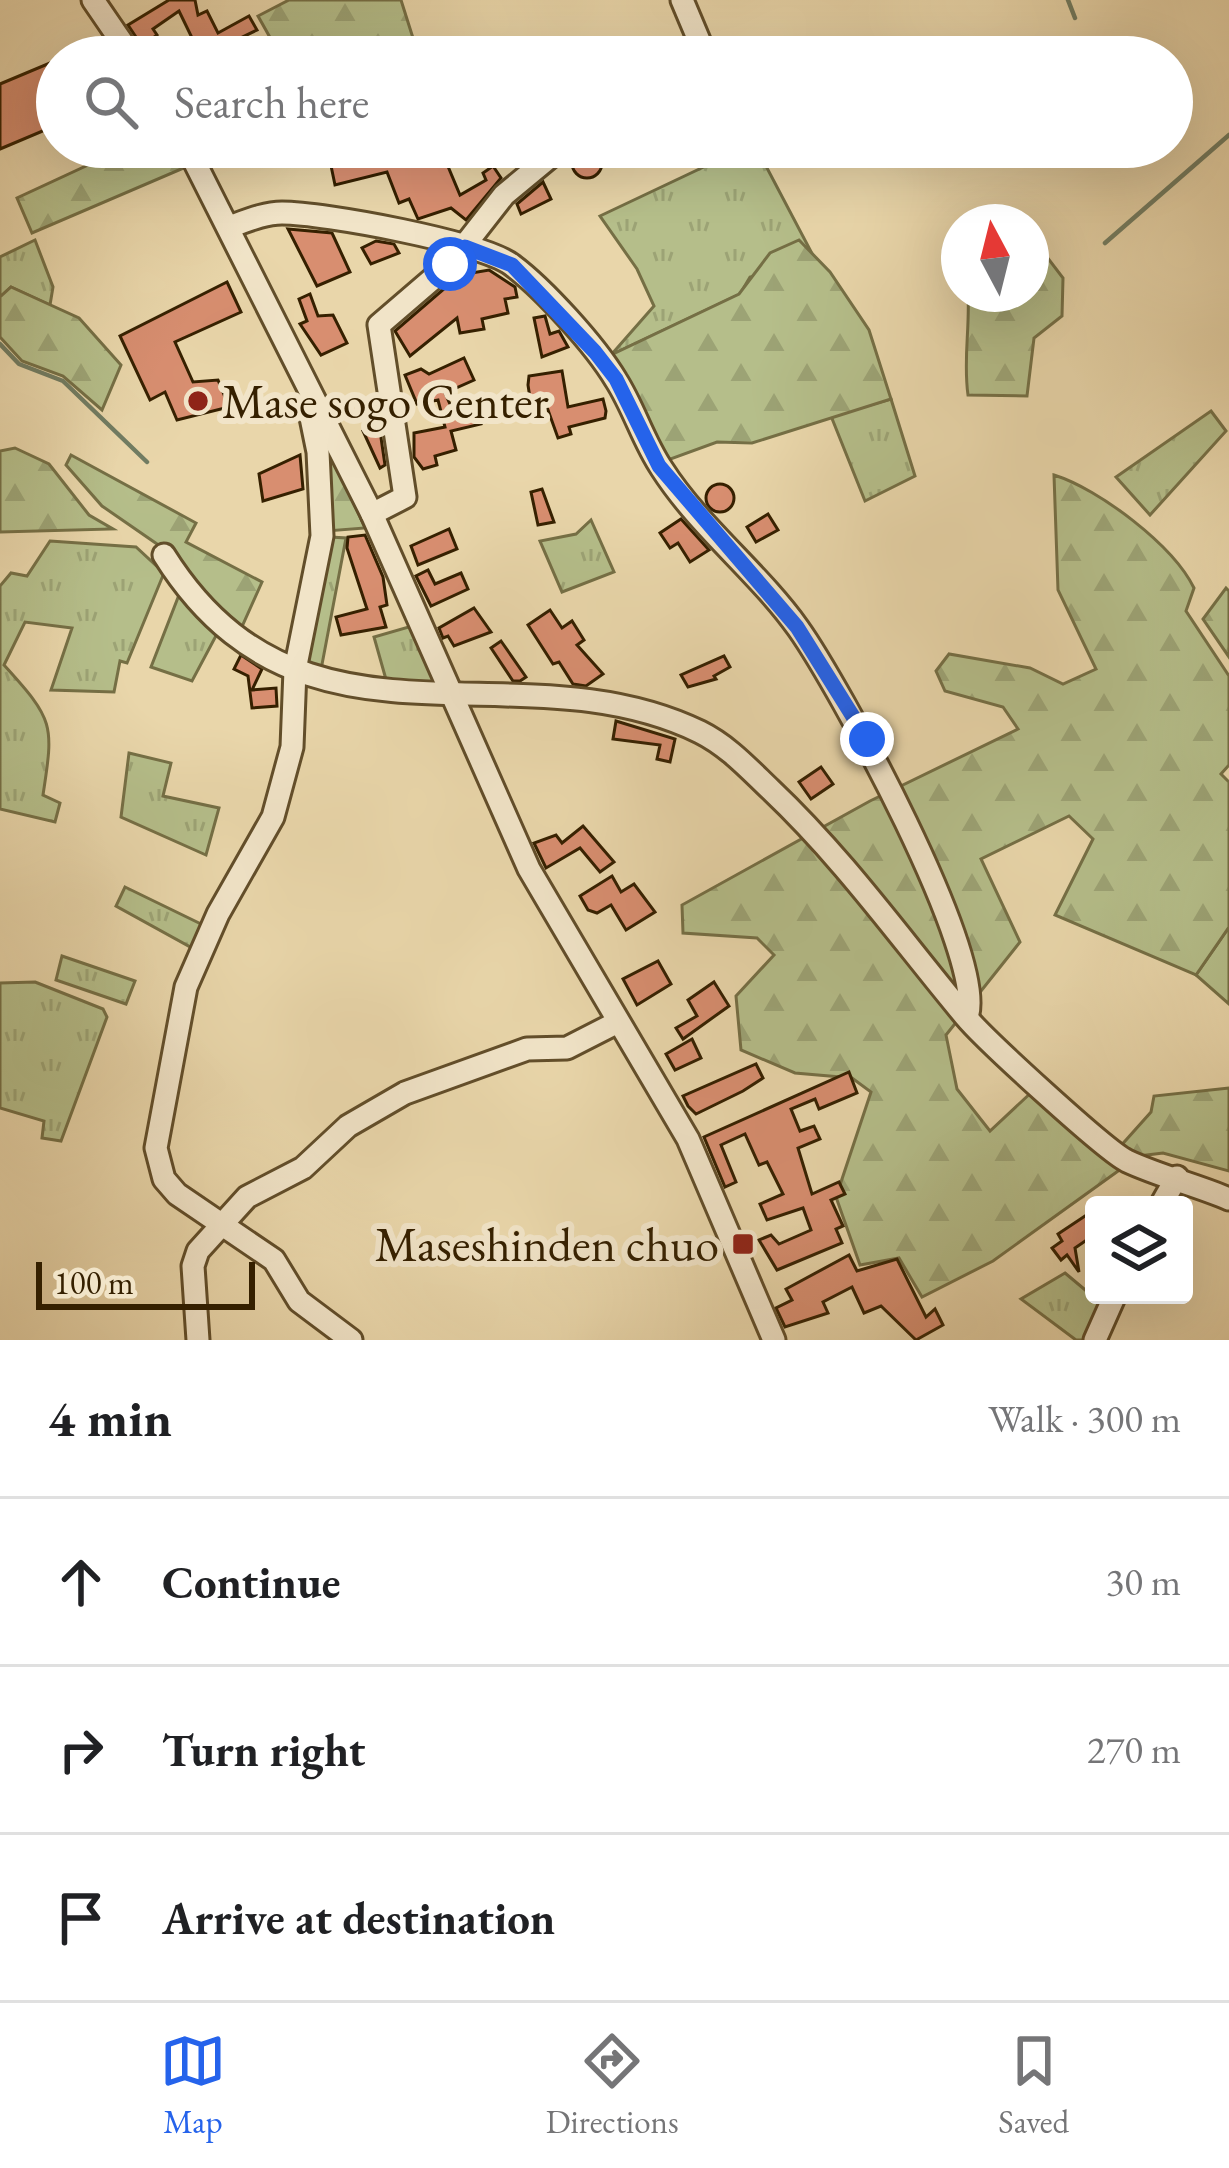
<!DOCTYPE html>
<meta charset="utf-8">
<style>
body{margin:0;font-family:"EB Garamond",serif;background:#f2f2f2;color:#202124}
.controls{position:absolute;right:36px;bottom:36px;display:grid;overflow:hidden;border-radius:12px;box-shadow:0 12px 48px #0002}
.controls button{width:108px;height:108px;display:grid;place-items:center;padding:0;border:0;border-bottom:3px solid #e0e0e0;background:#fff;color:#202124;font:60px sans-serif}
.compass{position:absolute;left:941px;top:204px;width:108px;height:108px;border-radius:50%;background:#fff;box-shadow:0 12px 48px #0002;rotate:353deg}
.scale{position:absolute;left:36px;bottom:30px;width:219px;box-sizing:border-box;padding-left:12px;border:6px solid #352000;border-top:0;font-size:33px;line-height:42px;white-space:nowrap;color:#352000;-webkit-text-stroke:9px #f1e4c8;paint-order:stroke}
.stop{position:absolute;width:36px;height:36px;margin:-27px;border:9px solid #2563eb;border-radius:50%;background:#fff}
.stop.end{background:#2563eb;border-color:#fff;box-shadow:0 3px 12px #0008}
.list{margin:0;padding:0;list-style:none}
h2{display:flex;justify-content:space-between;align-items:center;height:156px;margin:0;padding:0 48px;font-size:51px}
h2 small{font-size:39px;font-weight:400;color:#757577}
.list li{display:grid;grid-template-columns:78px 1fr auto;gap:36px;align-items:center;box-sizing:border-box;height:168px;padding:0 48px;border-top:3px solid #e0e0e0}
.list b{display:block;font-size:45px;white-space:nowrap}
.list em{font-size:39px;font-style:normal;color:#757577}
.icon{flex:none;width:66px;height:66px;fill:none;stroke:currentColor;stroke-width:2;stroke-linecap:round;stroke-linejoin:round}
.map{position:relative;flex:none;width:1229px;height:1340px;overflow:hidden}
.search{position:absolute;background:#fff;box-shadow:0 12px 48px #0002;left:36px;right:36px;top:36px;height:132px;display:flex;align-items:center;gap:30px;box-sizing:border-box;padding:0 42px;border-radius:66px;color:#757577;font-size:45px}
.sheet{height:660px;background:#fff}
nav{display:flex;justify-content:space-around;align-items:center;box-sizing:border-box;height:168px;border-top:3px solid #e0e0e0;background:#fff;font-size:33px;color:#757577}
nav a{display:grid;justify-items:center;gap:6px}
nav .on{color:#2563eb}
.map>svg:first-child{display:block}
.grass{fill:url(#grass-tufts);stroke:#756f45;stroke-width:3}
.forest{fill:url(#forest-firs);stroke:#756f45;stroke-width:3}
.lines{fill:none;stroke-linecap:round;stroke-linejoin:round}
.stream{stroke:#717c62;stroke-width:4.5}
.building{fill:#d88e70;stroke:#352000;stroke-width:3}
.minor-casing{stroke:#624e2a;stroke-width:27}
.minor{stroke:#f1e4c8;stroke-width:21}
.route{stroke:#2563eb;stroke-width:15}
.poi-dot{fill:#8f2418;stroke:#f1e4c8;stroke-width:4.5}
.labels{text-anchor:middle;dominant-baseline:central;stroke-width:12;stroke-linejoin:round;paint-order:stroke}
.poi-label{font-size:48px;fill:#352000;stroke:#f1e4c8;text-anchor:start}
</style>
<div class="map">
<svg width="1229" height="1340" viewBox="0 0 1229 1340">
<defs>
<pattern id="grass-tufts" width="24" height="20" patternUnits="userSpaceOnUse" patternTransform="scale(3)"><rect width="24" height="20" fill="#b5be8a"/><path d="M3 7l-1-3M5 7V3M7 7l1-3M15 17l-1-3M17 17v-4M19 17l1-3" fill="none" stroke="#9ca375"/></pattern>
<pattern id="forest-firs" width="22" height="20" patternUnits="userSpaceOnUse" patternTransform="scale(3)"><rect width="22" height="20" fill="#b5be8a"/><path d="M5 1l3.5 6h-7zM16 11l3.5 6h-7z" fill="#9ca375"/></pattern>
</defs>
<rect width="100%" height="100%" fill="#e9d6aa"/>
<filter id="stains"><feTurbulence type="fractalNoise" baseFrequency=".00167" numOctaves="4"/><feColorMatrix values="0 0 0 0 .2 0 0 0 0 .09 0 0 0 0 .02 0 0 0 .5 -.17"/></filter>
<radialGradient id="worn" r=".72"><stop offset=".6" stop-color="#630" stop-opacity="0"/><stop offset="1" stop-color="#630" stop-opacity=".3"/></radialGradient>
<g class="grass">
<path d="M746 147H756L817 263 750 277 740 294 611 355 654 306 637 269 600 216Z"/>
<path d="M35 240 53 287 50 305 11 287 0 297V257Z"/>
<path d="M891 399 915 476 865 501 831 416Z"/>
<path d="M1211 411 1226 431 1150 515 1116 477Z"/>
<path d="M591 520 614 572 562 592 540 541 576 534Z"/>
<path d="M330 537 346 538 320 675 303 666Z"/>
<path d="M50 541 136 547 164 573 127 663 120 661 114 692 51 690 72 628 25 622 4 665C54 720 54 724 43 795L60 803 55 822 0 809V586L11 573 27 576Z"/>
<path d="M179 595 218 632 192 681 151 667Z"/>
<path d="M412 626 439 687 387 683 374 637Z"/>
<path d="M129 753 171 763 163 796 219 808 206 855 121 817Z"/>
<path d="M125 887 203 925 194 949 116 906Z"/>
<path d="M1229 927V1004L1196 975Z"/>
<path d="M62 956 135 981 126 1004 56 980Z"/>
<path d="M35 982 103 1009 107 1017 61 1141 42 1138 44 1121 0 1108V983Z"/>
<path d="M1065 1273 1102 1304 1086 1340H1076L1021 1299Z"/>
</g>
<g class="forest">
<path d="M289 0H401L419 57H281L258 16Z"/>
<path d="M127 147H175L186 167 32 233 17 198Z"/>
<path d="M1031 236 1063 278 1062 316 1034 338 1027 396 968 395C963 360 970 329 968 294H1031Z"/>
<path d="M799 240 830 272 869 330 891 399 752 443 717 442 668 460 611 355 739 294 770 253Z"/>
<path d="M11 287 79 318 121 365 102 410 63 376 22 361 0 337V297Z"/>
<path d="M15 448 49 464 89 515 113 529 0 532V451Z"/>
<path d="M71 455 196 523 186 542 262 582 240 631 170 553 102 506 66 465Z"/>
<path d="M334 460 365 528 327 531 326 463Z"/>
<path d="M1054 475C1099 489 1173 545 1194 588L1186 611 1229 676V765L1221 774 1229 782V927L1196 975 1055 915 1093 839 1069 816 981 859 1020 942 946 1035 957 1089 990 1131 1035 1089 1109 1159 1151 1112 1154 1096 1229 1088V1171L1163 1153 1139 1156 993 1261 922 1297 899 1258 860 1265 836 1197 871 1092 852 1078 795 1073 741 1050 736 996 774 955 757 938 683 933 682 905 870 801 1018 729 1003 707 945 691 936 671 949 654 1030 668 1063 684 1096 669 1058 590Z"/>
<path d="M1226 588 1229 591V657L1203 619Z"/>
</g>
<g class="lines">
<g class="stream">
<path d="M1068 0 1075 18"/>
<path d="M1105 243 1229 135"/>
<path d="M0 344 19 364 63 381 147 462"/>
</g>
</g>
<g class="building">
<path d="M169 0H195L198 15 207 11 218 33 249 16 257 30 201 57H176L195 44 179 11 153 29 157 35 142 46 128 25Z"/>
<path d="M57 60V125L0 149V84Z"/>
<path d="M209 147H261L222 163H216Z"/>
<path d="M391 147 404 166 451 147H481L447 164 460 195 486 180 483 173 493 166 501 178 466 220 451 208 418 219 409 199 399 203 387 172 335 185 330 161Z"/>
<circle cx="587" cy="163" r="15"/>
<path d="M543 182 551 199 521 214 517 204Z"/>
<path d="M288 229 332 233 350 272 317 286Z"/>
<path d="M376 241 394 244 399 253 371 264 362 248Z"/>
<path d="M489 270 515 287 517 297 505 299 508 313 482 319 484 329 460 333 457 318 410 356 395 331 460 275Z"/>
<path d="M227 282 241 312 175 342 193 382 218 380 229 407 177 420 165 392 150 400 120 336Z"/>
<path d="M310 294 318 316 333 315 347 343 321 355 300 324 307 321 299 299Z"/>
<path d="M545 316 550 334 559 331 568 347 542 357 534 318Z"/>
<path d="M464 358 474 380 445 393 454 413 477 408 481 424 451 431 456 450 435 456 437 465 423 469 414 457V433L445 427 438 400 417 404 405 375 421 369 429 374Z"/>
<path d="M562 371 568 407 603 399 606 411 605 418 569 427 571 434 558 438 543 396 530 398 528 385 529 376Z"/>
<path d="M379 424 385 465 380 468 363 431Z"/>
<path d="M300 455 303 489 263 501 259 474Z"/>
<circle cx="720" cy="498" r="14"/>
<path d="M542 489 554 522 538 525 531 492Z"/>
<path d="M768 514 778 530 756 542 747 527Z"/>
<path d="M681 519 709 550 690 562 678 543 670 548 660 533Z"/>
<path d="M449 529 457 549 418 565 411 546Z"/>
<path d="M365 535 383 577 387 605 380 607 386 627 341 635 336 617 367 609 347 548 348 537Z"/>
<path d="M428 570 435 584 461 573 468 589 431 606 416 576Z"/>
<path d="M474 608 491 632 454 646 448 636 443 638 439 628Z"/>
<path d="M550 610 562 628 572 621 584 640 577 645 603 674 586 686 573 684 559 662 553 664 528 625Z"/>
<path d="M501 641 526 677 520 681H513L491 648Z"/>
<path d="M241 655 262 669 252 690 276 688 277 706 252 708 248 676 234 669Z"/>
<path d="M724 656 730 667 714 676 716 679 688 687 681 675Z"/>
<path d="M616 721 675 739 670 762 657 759 660 745 613 739Z"/>
<path d="M821 767 833 784 811 799 799 782Z"/>
<path d="M583 826 614 862 600 872 580 848 546 868 534 843 556 835 562 843Z"/>
<path d="M612 876 621 892 634 884 655 912 626 930 611 905 597 913 588 910 580 896Z"/>
<path d="M658 961 671 984 637 1005 623 979Z"/>
<path d="M714 982 729 1006 683 1039 676 1028 697 1016 688 1000Z"/>
<path d="M692 1039 701 1058 675 1070 666 1054Z"/>
<path d="M756 1064 763 1078 743 1091 696 1114 688 1106 683 1096Z"/>
<path d="M849 1072 857 1093 819 1109 815 1099 791 1109 800 1131 814 1126 820 1139 798 1148 812 1194 839 1182 845 1194 831 1200 843 1226 836 1229 842 1243 777 1270 759 1240 771 1235 779 1244 811 1230 803 1208 767 1220 760 1204 783 1194 767 1162 759 1165 745 1134 721 1145 736 1182 725 1187 704 1137Z"/>
<path d="M1094 1210V1235L1075 1248 1079 1272 1067 1255 1061 1260 1052 1248 1062 1241 1058 1234Z"/>
<path d="M849 1255 857 1271 897 1259 926 1317 935 1309 943 1325 916 1340 881 1306 864 1313 852 1287 823 1302 828 1313 785 1327 776 1308 792 1300 786 1289Z"/>
</g>
<g class="lines">
<g class="minor-casing">
<g id="minor">
<path d="M93 0 132 57"/>
<path d="M682 0 706 57"/>
<path d="M187 147 372 514 529 869 688 1139 774 1340"/>
<path d="M229 227C246 221 264 213 282 213 323 213 482 242 512 265 544 289 595 345 616 380 634 408 643 441 662 469 700 528 758 572 798 628 838 684 989 959 967 1017"/>
<path d="M308 403 318 452 322 536 295 670 292 747 273 817 218 914 186 987 156 1148 164 1179 177 1194 274 1260 299 1301 351 1340"/>
<path d="M372 514 405 497 379 325 450 264 504 195 562 147"/>
<path d="M164 555C302 775 515 642 700 732 728 746 748 768 770 789 844 859 900 938 965 1016 984 1039 1105 1150 1127 1161 1159 1176 1196 1185 1229 1199"/>
<path d="M1161 1205 1177 1177"/>
<path d="M198 1340 193 1266 198 1251 247 1197 303 1168 348 1126 405 1093 527 1049 567 1048 618 1022"/>
<path d="M1095 1340 1115 1295"/>
</g>
</g>
<use href="#minor" class="minor"/>
</g>
<g class="lines">
<path class="route" d="M450 264 465 247 512 265 595 352 616 379 659 466 797 627 867 739"/>
</g>
<g class="poi-dot">
<circle cx="198" cy="401" r="12"/>
<rect x="731" y="1232" width="24" height="24" rx="6"/>
</g>
<g class="labels">
<g class="poi-label">
<text x="222" y="401">Mase sogo Center</text>
<text x="719" y="1244" text-anchor="end">Maseshinden chuo</text>
</g>
</g>
<rect width="100%" height="100%" filter="url(#stains)"/>
<rect width="100%" height="100%" fill="url(#worn)"/>
</svg>
<div class="controls">
<button><svg class="icon" aria-label="layers" viewBox="0 0 24 24"><path d="M12 4l9 5-9 5-9-5zM3 14l9 5 9-5"/></svg></button>
</div>
<svg class="compass" viewBox="-18 -18 36 36"><path d="M0-13l5 13h-10z" fill="#e53935"/><path d="M0 13l5-13h-10z" fill="#757577"/></svg>
<div class="scale">100 m</div>
<div class="stop" style="left:450px;top:264px"></div>
<div class="stop end" style="left:867px;top:739px"></div>
<div class="search"><svg class="icon" aria-label="search" viewBox="0 0 24 24"><circle cx="10" cy="10" r="6"/><path d="M15 15l6 6"/></svg>Search here</div>
</div>
<section class="sheet">
<h2>4 min<small>Walk · 300 m</small></h2>
<ul class="list">
<li><svg class="icon" aria-label="ahead" viewBox="0 0 24 24"><path d="M12 20V5M6 11l6-6 6 6"/></svg><div><b>Continue</b></div><em>30 m</em></li>
<li><svg class="icon" aria-label="right" viewBox="0 0 24 24"><path d="M7 20v-9h11M14 6l5 5-5 5"/></svg><div><b>Turn right</b></div><em>270 m</em></li>
<li><svg class="icon" aria-label="arrive" viewBox="0 0 24 24"><path d="M6 21V4h12l-3 4 3 4H6"/></svg><div><b>Arrive at destination</b></div></li>
</ul>
</section>
<nav>
<a class="on"><svg class="icon" aria-label="map" viewBox="0 0 24 24"><path d="M3 6l6-2 6 2 6-2v14l-6 2-6-2-6 2zM9 4v14M15 6v14"/></svg>Map</a>
<a><svg class="icon" aria-label="directions" viewBox="0 0 24 24"><path d="M12 3l9 9-9 9-9-9zM9 14v-3h6M13 9l2 2-2 2"/></svg>Directions</a>
<a><svg class="icon" aria-label="saved" viewBox="0 0 24 24"><path d="M7 4h10v16l-5-4-5 4z"/></svg>Saved</a>
</nav>
